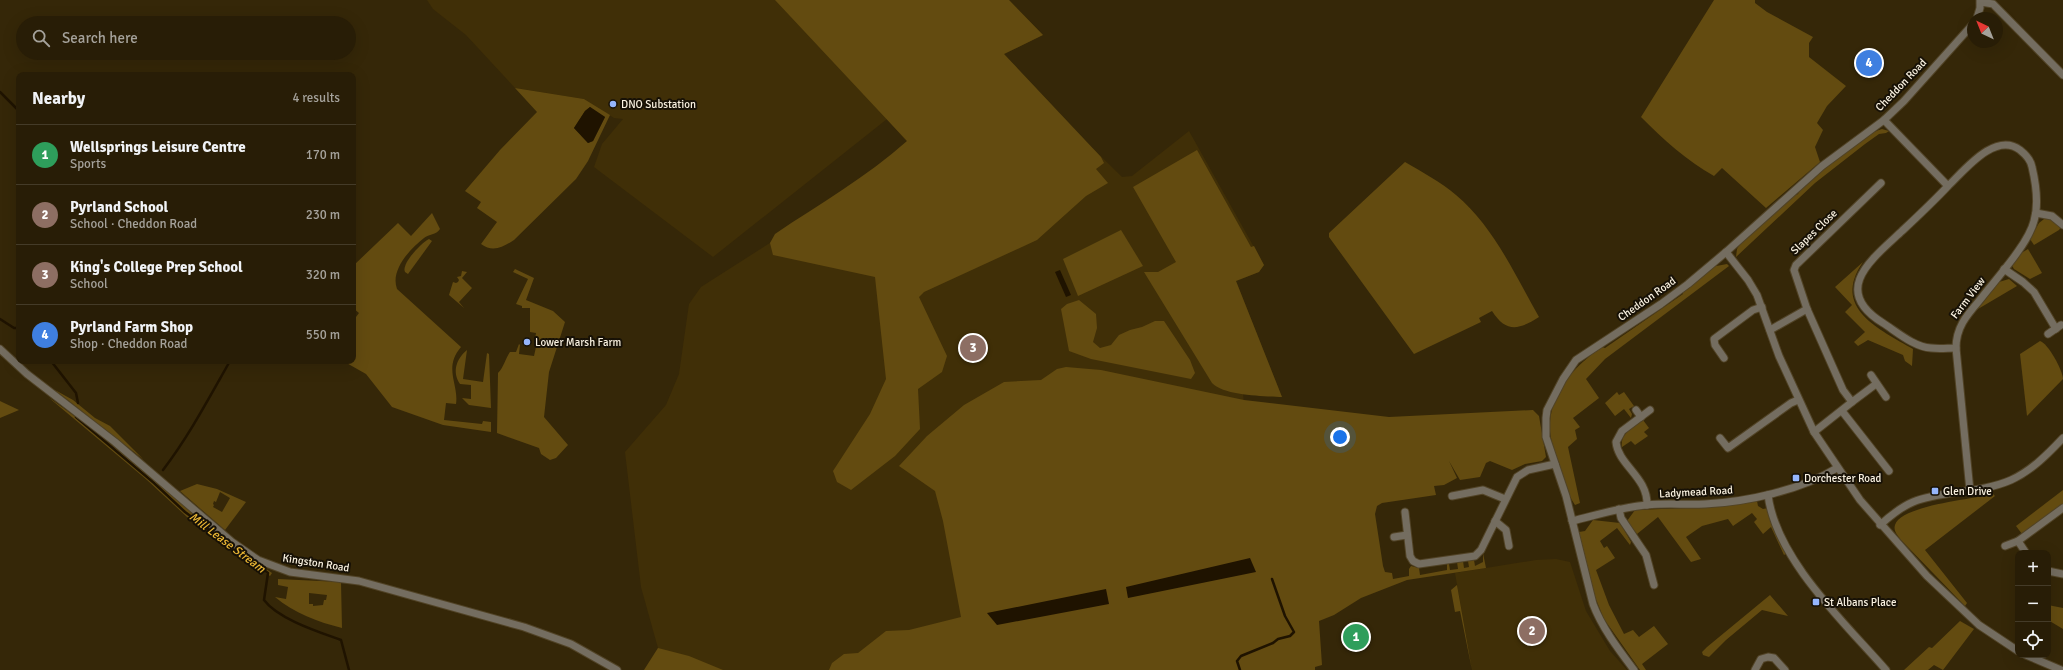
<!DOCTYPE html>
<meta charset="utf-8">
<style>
body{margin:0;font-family:Signika,sans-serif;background:#342a14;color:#f1f3f6}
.controls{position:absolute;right:12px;bottom:12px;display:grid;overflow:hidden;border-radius:8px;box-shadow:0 4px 16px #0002}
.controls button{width:36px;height:36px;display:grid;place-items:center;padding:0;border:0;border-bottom:1px solid #443b28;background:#281d06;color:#f1f3f6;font:20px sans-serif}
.compass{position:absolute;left:1967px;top:12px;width:36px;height:36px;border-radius:50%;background:#281d06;box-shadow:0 4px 16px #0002;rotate:317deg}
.you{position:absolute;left:1340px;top:437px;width:14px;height:14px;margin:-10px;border:3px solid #fff;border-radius:50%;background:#1a73e8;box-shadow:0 0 0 6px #1a73e833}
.badge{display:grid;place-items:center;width:26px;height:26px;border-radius:50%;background:#8c9099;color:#fff;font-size:13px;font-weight:700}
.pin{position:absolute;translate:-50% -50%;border:2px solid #fff;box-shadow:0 1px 4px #0006}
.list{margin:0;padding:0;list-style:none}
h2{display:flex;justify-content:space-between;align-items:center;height:52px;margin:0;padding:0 16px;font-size:17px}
h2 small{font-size:13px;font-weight:400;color:#a5a29b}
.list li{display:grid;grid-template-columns:26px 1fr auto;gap:12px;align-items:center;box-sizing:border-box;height:60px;padding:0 16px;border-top:1px solid #443b28}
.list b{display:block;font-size:15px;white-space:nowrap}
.list p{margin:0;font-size:13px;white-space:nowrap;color:#a5a29b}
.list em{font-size:13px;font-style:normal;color:#a5a29b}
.icon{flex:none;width:22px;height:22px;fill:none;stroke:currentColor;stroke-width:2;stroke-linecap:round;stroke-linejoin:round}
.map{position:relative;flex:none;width:2063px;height:670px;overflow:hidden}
.search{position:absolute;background:#281d06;box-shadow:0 4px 16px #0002;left:16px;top:16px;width:340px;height:44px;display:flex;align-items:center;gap:10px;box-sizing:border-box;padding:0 14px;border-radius:22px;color:#a5a29b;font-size:15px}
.panel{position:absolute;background:#281d06;box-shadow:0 4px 16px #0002;left:16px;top:72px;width:340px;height:292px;border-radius:8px}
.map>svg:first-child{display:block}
.built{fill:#402f07}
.green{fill:#634b10;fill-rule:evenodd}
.water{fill:#1f1300}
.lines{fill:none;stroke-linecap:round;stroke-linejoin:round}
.stream{stroke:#1f1300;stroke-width:2.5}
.street-casing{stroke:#514326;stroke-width:9}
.street{stroke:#746d60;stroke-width:7}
.poi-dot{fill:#96b6fd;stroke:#171106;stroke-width:1.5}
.labels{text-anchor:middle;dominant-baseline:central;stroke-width:4;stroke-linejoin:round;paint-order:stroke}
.street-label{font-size:11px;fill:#faf2e1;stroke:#171106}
.poi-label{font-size:11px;fill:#faf2e1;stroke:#171106;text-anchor:start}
.water-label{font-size:12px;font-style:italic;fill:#ebb734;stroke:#171106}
</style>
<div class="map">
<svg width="2063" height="670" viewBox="0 0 2063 670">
<rect width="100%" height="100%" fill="#352708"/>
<g class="built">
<path d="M427 0H1009L1043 35 1004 54 1057 113 1122 177 1132 176 1189 131 1264 265 1259 272 1236 281 1282 397 1243 394 1278 670H644L658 648 641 587 625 452 666 405 679 374 689 304 701 287 881 172 907 142 887 119 713 257 594 167 602 144 623 119 614 118 584 99 515 88 466 35 433 9Z"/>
<path d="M1556 559 1570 562 1586 611 1610 651 1627 670H1472L1455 573 1536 560Z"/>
</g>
<g class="green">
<path d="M775 0H1009L1043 35 1004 54 1101 157 1104 163 1096 169 1108 183 1086 196 1037 240 924 292 919 297 947 356 942 372 918 389 920 429 895 456 851 490 837 482 833 471 870 414 886 379 875 277 773 255 770 243 775 234C819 204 867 177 907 141Z"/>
<path d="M1714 0H1755V3L1767 12 1813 37 1809 43V57L1846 86 1827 106 1817 123 1823 130 1815 147 1820 162 1766 208 1722 168 1714 176C1687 161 1663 139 1641 117Z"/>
<path d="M515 88 584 99 610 115 588 161 576 179 514 240C503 247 493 253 481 244L497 222 477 208 481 202 465 191 500 150 537 112ZM590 107 605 117 593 141 588 143 574 128 585 111Z"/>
<path d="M1882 129 1889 131 1886 133 1879 134 1865 144 1815 183 1736 257 1737 249 1740 244 1791 197 1798 194 1801 187C1819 173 1863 134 1882 129Z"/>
<path d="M1197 150 1251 247 1254 246 1264 265 1259 272 1236 281 1282 397C1263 396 1225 396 1212 383L1144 272H1158L1176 262 1133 187Z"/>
<path d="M1405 162C1422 172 1441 182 1456 195 1494 227 1515 275 1539 317 1519 330 1506 333 1492 311L1479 318 1481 322 1414 354 1329 237V233Z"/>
<path d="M432 213 440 229C436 235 429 234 424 238 410 249 390 270 397 289L461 347C443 368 459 384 456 404L446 403 444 420 482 424 483 421 491 422V432L443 425 392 407 366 374 343 361H353V321L359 313 353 308V266L398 223 411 236Z"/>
<path d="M2044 219H2051L2061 227 2059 230 2034 245 2030 239 2039 223Z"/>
<path d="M1121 230 1143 266 1078 296 1063 259Z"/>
<path d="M429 239 432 241 408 274 405 272C401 264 421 243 429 239Z"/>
<path d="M2028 249 2042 273 2030 279 2014 269 2011 264 2018 255Z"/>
<path d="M1863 262C1831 308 1879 329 1913 349L1912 366 1905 361 1903 355 1868 340 1858 346 1854 342 1865 332 1845 312 1852 305 1835 287Z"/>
<path d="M1727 264 1729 266 1605 359 1586 379 1599 398 1573 418 1580 427 1575 430 1577 439 1568 447 1580 503 1575 505C1567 493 1564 480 1559 466 1556 455 1551 443 1550 431 1548 394 1574 366 1602 347L1605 348 1683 294V291L1711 267Z"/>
<path d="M515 269 534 278 526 300 553 311 565 322 549 372 544 417 568 445 556 458 550 460 541 454 539 448 497 433 498 373C504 367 505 359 510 352H516L519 344 520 345 519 354 534 356 536 347 534 346 536 333 530 332V308H522V306L516 304 528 279 513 272Z"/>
<path d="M462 271 467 272 462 278 472 288 459 302 464 308 449 295 453 282 456 283 458 282 459 280 457 277 461 276Z"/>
<path d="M2009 279 2017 286 1978 309 1999 282Z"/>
<path d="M1079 300 1096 314 1097 328 1093 342 1100 348 1111 345 1119 335 1130 330 1142 327 1155 321H1164L1190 360 1195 373 1191 379 1091 359 1069 351 1061 309 1067 304Z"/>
<path d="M2040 341C2048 343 2063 371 2063 379L2027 416 2020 354Z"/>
<path d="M467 350 463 379 483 382 487 353 489 354 491 408 469 405 462 398 471 399V385L460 384C452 372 456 359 467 350Z"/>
<path d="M1066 367 1101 370 1244 400 1389 417 1533 410 1539 416 1546 457 1542 461 1525 464 1512 470 1490 461 1486 463 1480 477 1460 480 1449 461 1457 478 1444 485 1434 486 1436 495 1382 503 1377 506 1375 514 1383 566 1385 572 1392 573 1393 579 1409 576V569L1411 566 1419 568 1420 575 1447 570V564H1449L1450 570 1458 569 1457 562 1463 561 1464 568 1469 567 1468 561 1474 560 1475 566 1483 562V553L1486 568 1407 580 1361 598 1334 615 1319 621 1322 665 1315 667V670H829L832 663 844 654 858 653 886 631 909 630 961 617 943 521 935 491 899 466 927 436 964 405 1004 382 1041 380 1057 369Z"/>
<path d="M55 390 73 400 95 418 110 426 143 459Z"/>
<path d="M1617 392 1619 395 1624 392 1634 406 1629 409 1632 414 1631 418 1624 409 1615 416 1605 403Z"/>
<path d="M48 397C126 451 193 519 272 573L270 576 201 525 187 517 147 480Z"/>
<path d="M0 401 2 402 19 410 0 418Z"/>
<path d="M1643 420 1649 428 1644 432 1648 436 1635 445 1631 441 1622 447C1620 433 1633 428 1643 420Z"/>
<path d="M197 484 217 489 246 502 225 530 180 491ZM220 492 230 498 222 512 213 507 214 505 213 504 214 501 216 502Z"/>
<path d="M2063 490V504L2022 534 2016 526Z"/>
<path d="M1993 494 1995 496 1925 550 1967 603 1965 606 1902 541C1898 536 1893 531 1895 525 1901 505 1975 499 1993 494Z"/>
<path d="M1757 501 1758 506 1763 509 1768 508 1787 553 1784 555 1771 527 1763 534 1754 522 1757 519 1752 513 1733 526 1728 519 1702 526 1686 537 1701 559 1691 562 1658 517 1637 534 1627 521 1635 510 1712 507Z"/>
<path d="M1593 520 1620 523 1631 542 1630 545 1617 528 1600 541 1604 548 1607 546 1615 558 1596 570 1609 605 1624 634 1633 630 1639 637 1654 626 1668 644 1642 664 1646 670H1640L1604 619 1593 592 1579 534V532L1585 531Z"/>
<path d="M278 579 341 582 342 628C318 622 294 613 275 597L286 599 288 587 278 585ZM309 593 327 595 326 600H324L323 605 313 606V604H309Z"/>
<path d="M1457 585 1472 670 1460 611 1455 612 1451 590Z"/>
<path d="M1770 595 1788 616 1762 610 1726 640 1709 657 1703 655 1702 652 1707 647Z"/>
<path d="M2048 605 2063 608V629L2048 620Z"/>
<path d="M1960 621 1974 629 1943 670 1934 665 1928 670H1904L1929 647 1932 648Z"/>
<path d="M658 648 689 656 723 670H644Z"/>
</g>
<g class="water">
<path d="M590 107 605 117 593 141 588 143 574 128 585 111Z"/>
<path d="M1060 270 1071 295 1066 297 1055 272Z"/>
<path d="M1250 558 1256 572 1128 598 1126 587Z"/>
<path d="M1106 589 1109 604 997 625 987 613Z"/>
</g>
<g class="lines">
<g class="stream">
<path d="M0 92 19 111"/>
<path d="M0 319 14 328H19"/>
<path d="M51 361 76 393 78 403"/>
<path d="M76 417 154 483 185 512 268 573 264 600C278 619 319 632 341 640L349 670"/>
<path d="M163 470C189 436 209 398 230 361"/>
<path d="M1240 670 1237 661 1241 656 1273 643 1278 639 1290 636 1294 632 1285 616 1272 579"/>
</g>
<g class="street-casing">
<g id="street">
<path d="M1981 2 1993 4 2063 75"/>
<path d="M1977 18 1980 8V0"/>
<path d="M1884 120 1948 186C1933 202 1918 216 1902 231 1872 259 1830 290 1883 323 1897 332 1914 347 1931 348 1939 349 1948 348 1956 348 1956 328 1966 316 1979 301 1994 281 2028 245 2034 221 2039 204 2036 184 2032 167 2031 161 2025 154 2020 150 1995 131 1964 171 1948 186"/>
<path d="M2036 213 2052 216 2063 225"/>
<path d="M1726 252 1748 280 1757 295 1779 356 1814 432 1860 500 1927 576 1979 625 2018 651"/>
<path d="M2004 269 2023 282 2034 292 2056 329"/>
<path d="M1770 330 1807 309"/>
<path d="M2048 334 2061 325"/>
<path d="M1956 348 1970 491"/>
<path d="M0 349 27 374 115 442 232 542 258 560 290 572 359 581 524 627 571 644 617 670"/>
<path d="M1724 358 1715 345 1714 339 1753 310 1762 307"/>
<path d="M1871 375 1886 397"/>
<path d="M1852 402 1876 384"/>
<path d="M1636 410 1641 417"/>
<path d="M1842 411 1889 471"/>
<path d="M1814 432 1852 402 1843 390 1807 309 1794 270 1796 265 1881 183"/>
<path d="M1720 438 1728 448 1791 403 1798 400"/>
<path d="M1768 495C1776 559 1844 622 1886 670"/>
<path d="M1452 496 1483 490 1505 499"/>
<path d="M1647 505C1648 477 1618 465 1616 442L1622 431 1650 410"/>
<path d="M1619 509 1621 518 1646 555 1654 585"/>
<path d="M1405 512 1410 556 1413 561 1419 564 1475 556 1481 550 1517 477 1528 470 1555 464"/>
<path d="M1495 521 1506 530 1509 546"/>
<path d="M1572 521C1597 515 1622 507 1647 505 1666 503 1686 505 1705 504 1747 502 1801 490 1837 468"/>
<path d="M1880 525C1890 516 1901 507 1913 502 1942 490 1979 494 2011 480 2031 471 2048 454 2063 438"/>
<path d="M1394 537 1407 535"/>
<path d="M2005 546 2018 541"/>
<path d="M2026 553 2018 541 2063 508"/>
<path d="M2048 571 2063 574"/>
<path d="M2026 655 2061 670"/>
<path d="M1634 670C1619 650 1602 628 1593 604L1566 496 1546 437V418L1547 410 1563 379 1576 360 1661 304 1688 284 1726 252 1822 166 1884 120 1904 101 1973 24"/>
<path d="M1755 670 1761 659 1768 657 1774 658 1785 670"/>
</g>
</g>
<use href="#street" class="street"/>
</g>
<g class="poi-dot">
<circle cx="613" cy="104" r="4"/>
<circle cx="527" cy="342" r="4"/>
<rect x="1792" y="474" width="8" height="8" rx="2"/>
<rect x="1931" y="487" width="8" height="8" rx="2"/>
<rect x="1812" y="598" width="8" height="8" rx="2"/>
</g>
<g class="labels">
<g class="street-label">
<text transform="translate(1901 85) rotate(-46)">Cheddon Road</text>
<text transform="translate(1814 232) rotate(-44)">Slapes Close</text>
<text transform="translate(1968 298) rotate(-53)">Farm View</text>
<text transform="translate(1647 299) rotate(-35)">Cheddon Road</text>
<text transform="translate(1696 492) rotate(-3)">Ladymead Road</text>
<text transform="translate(316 563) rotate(9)">Kingston Road</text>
</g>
<g class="poi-label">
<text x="621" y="104">DNO Substation</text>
<text x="535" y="342">Lower Marsh Farm</text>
<text x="1804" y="478">Dorchester Road</text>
<text x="1943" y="491">Glen Drive</text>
<text x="1824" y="602">St Albans Place</text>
</g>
<g class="water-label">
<text transform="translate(227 543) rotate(37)">Mill Lease Stream</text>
</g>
</g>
</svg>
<div class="controls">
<button>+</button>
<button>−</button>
<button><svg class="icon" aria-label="locate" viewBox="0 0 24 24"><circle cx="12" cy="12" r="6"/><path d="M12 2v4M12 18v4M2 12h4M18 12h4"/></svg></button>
</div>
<svg class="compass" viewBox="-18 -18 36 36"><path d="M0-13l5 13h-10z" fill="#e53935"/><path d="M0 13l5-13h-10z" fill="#a5a29b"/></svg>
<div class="you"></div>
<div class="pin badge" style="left:1356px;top:637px;background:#2e9e5b">1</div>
<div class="pin badge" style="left:1532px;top:631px;background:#8d6e63">2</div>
<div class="pin badge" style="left:973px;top:348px;background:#8d6e63">3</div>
<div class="pin badge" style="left:1869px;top:63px;background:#3f7fe0">4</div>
<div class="search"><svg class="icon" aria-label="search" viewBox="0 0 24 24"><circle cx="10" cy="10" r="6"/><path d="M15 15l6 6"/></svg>Search here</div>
<section class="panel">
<h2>Nearby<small>4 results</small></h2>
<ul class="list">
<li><span class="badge" style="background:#2e9e5b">1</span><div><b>Wellsprings Leisure Centre</b><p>Sports</p></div><em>170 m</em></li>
<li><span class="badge" style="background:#8d6e63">2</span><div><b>Pyrland School</b><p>School · Cheddon Road</p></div><em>230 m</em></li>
<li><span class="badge" style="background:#8d6e63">3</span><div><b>King's College Prep School</b><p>School</p></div><em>320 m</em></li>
<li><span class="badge" style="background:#3f7fe0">4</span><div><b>Pyrland Farm Shop</b><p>Shop · Cheddon Road</p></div><em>550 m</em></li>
</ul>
</section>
</div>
